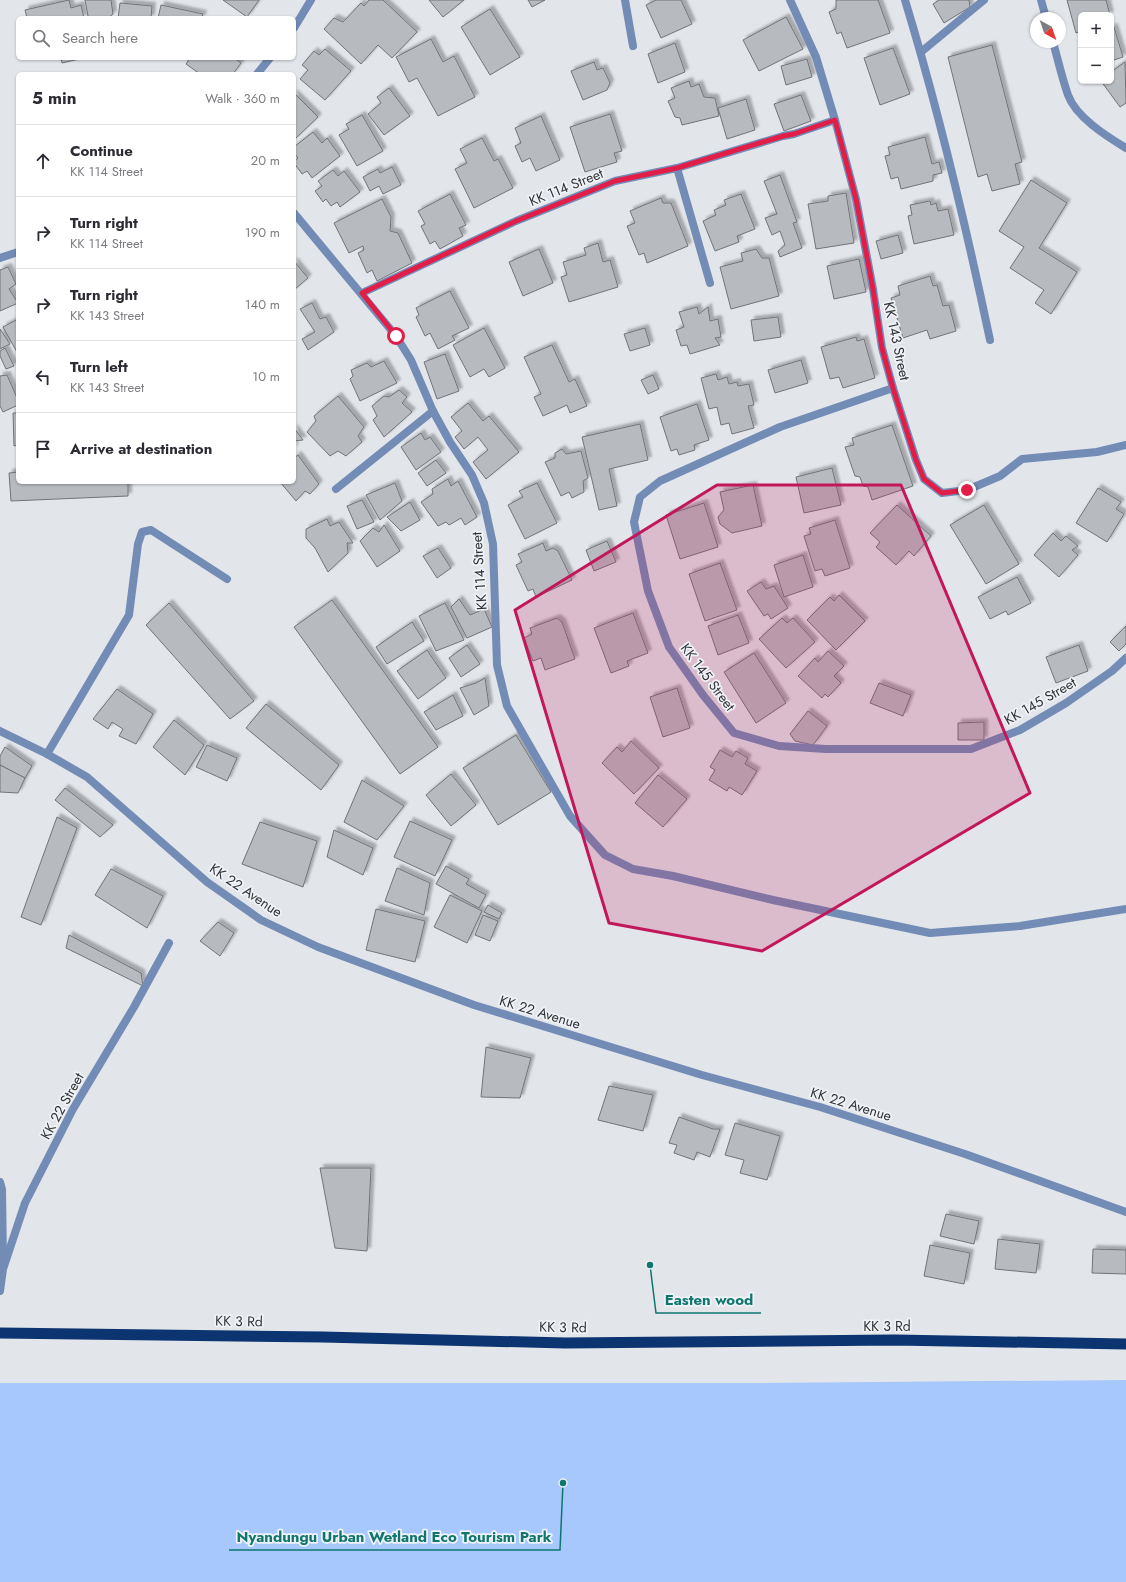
<!DOCTYPE html>
<meta charset="utf-8">
<style>
body{margin:0;font-family:Jost,sans-serif;background:#f2f2f3;color:#2b2b33}
.controls{position:absolute;right:12px;top:12px;display:grid;overflow:hidden;border-radius:6px;box-shadow:0 1px 3px #0004}
.controls button{width:36px;height:36px;display:grid;place-items:center;padding:0;border:0;border-bottom:1px solid #e1e1e2;background:#fff;color:#2b2b33;font:20px sans-serif}
.compass{position:absolute;left:1030px;top:12px;width:36px;height:36px;border-radius:50%;background:#fff;box-shadow:0 1px 3px #0004;rotate:140deg}
.stop{position:absolute;width:12px;height:12px;margin:-9px;border:3px solid #e11d48;border-radius:50%;background:#fff}
.stop.end{background:#e11d48;border-color:#fff;box-shadow:0 1px 4px #0008}
.list{margin:0;padding:0;list-style:none}
h2{display:flex;justify-content:space-between;align-items:center;height:52px;margin:0;padding:0 16px;font-size:17px}
h2 small{font-size:13px;font-weight:400;color:#7c7c81}
.list li{display:grid;grid-template-columns:26px 1fr auto;gap:12px;align-items:center;box-sizing:border-box;height:72px;padding:0 16px;border-top:1px solid #e1e1e2}
.list b{display:block;font-size:15px;white-space:nowrap}
.list p{margin:0;font-size:13px;white-space:nowrap;color:#7c7c81}
.list em{font-size:13px;font-style:normal;color:#7c7c81}
.icon{flex:none;width:22px;height:22px;fill:none;stroke:currentColor;stroke-width:2;stroke-linecap:round;stroke-linejoin:round}
.map{position:relative;flex:none;width:1126px;height:1582px;overflow:hidden}
.search{position:absolute;background:#fff;box-shadow:0 1px 3px #0004;left:16px;top:16px;width:280px;height:44px;display:flex;align-items:center;gap:10px;box-sizing:border-box;padding:0 14px;border-radius:6px;color:#7c7c81;font-size:15px}
.panel{position:absolute;background:#fff;box-shadow:0 1px 3px #0004;left:16px;top:72px;width:280px;height:412px;border-radius:6px}
.map>svg:first-child{display:block}
.green{fill:#a7c8fc}
.building{fill:#b7babe;stroke:#717478;filter:url(#shadow)}
.lines{fill:none;stroke-linecap:round;stroke-linejoin:round}
.service{stroke:#728cb6;stroke-width:8}
.minor{stroke:#728cb6;stroke-width:8}
.tertiary{stroke:#728cb6;stroke-width:8}
.trunk{stroke:#0c3470;stroke-width:11}
.route{stroke:#e11d48;stroke-width:5}
.marked{fill:#c2185b;fill-opacity:0.2;stroke:#c2185b;stroke-width:3;stroke-linejoin:round}
.labels{text-anchor:middle;dominant-baseline:central;stroke-width:3.5;stroke-linejoin:round;paint-order:stroke}
.street-label{font-size:14px;fill:#323335;stroke:#eff2f7}
.leader{fill:none;stroke:#0f766e;stroke-width:1.5}
.callout-dot{fill:#0f766e;stroke:#eff2f7;stroke-width:1.5}
.callout-label{font-size:15px;text-anchor:middle;font-weight:bold;fill:#0f766e;stroke:#eff2f7;stroke-width:3.5;stroke-linejoin:round;paint-order:stroke}
</style>
<div class="map">
<svg width="1126" height="1582" viewBox="0 0 1126 1582">
<defs>
<filter id="shadow"><feDropShadow dx="3.5" dy="-3.5" stdDeviation="1" flood-color="#0004"/></filter>
</defs>
<rect width="100%" height="100%" fill="#e2e5ea"/>
<path class="green" d="M1126 1380V1582H0V1383H755Z"/>
<g class="building">
<path d="M69 0 71 8 81 5 84 18H27L25 10Z"/>
<path d="M85 0H111L113 14 108 18H85L88 16Z"/>
<path d="M223 0H259L247 17Z"/>
<path d="M369 0H383L417 32 392 58 378 45 361 64 324 29 334 18 343 22 361 3 364 6Z"/>
<path d="M429 0H464L443 17Z"/>
<path d="M528 0H545L532 7Z"/>
<path d="M656 0H681L692 24 661 38 646 5Z"/>
<path d="M836 0H878L890 33 847 48 841 32 837 34 829 12 836 9Z"/>
<path d="M939 0H969L970 7 944 23 933 4Z"/>
<path d="M1067 0H1106L1110 15H1081V31L1076 33Z"/>
<path d="M120 3 152 6 151 18H118Z"/>
<path d="M161 5 203 14 202 18H158Z"/>
<path d="M490 9 520 57 490 75 461 27Z"/>
<path d="M786 17 803 49 759 71 743 40Z"/>
<path d="M1114 27 1123 57 1111 61V28Z"/>
<path d="M431 39 443 62 454 56 475 97 438 116 417 78 409 82 396 57Z"/>
<path d="M675 43 685 72 658 83 648 54Z"/>
<path d="M992 45 1022 162 1015 164 1020 184 992 191 987 174 978 177 948 57Z"/>
<path d="M893 48 910 94 880 105 864 58Z"/>
<path d="M325 49 351 71 325 100 300 79 308 70 302 65 314 51 319 55Z"/>
<path d="M61 58H84L62 63Z"/>
<path d="M190 58H234L241 63 233 74H200L186 64Z"/>
<path d="M807 59 812 77 786 85 781 66Z"/>
<path d="M594 62 597 70 603 68 610 83 607 90 583 100 571 71Z"/>
<path d="M1125 62 1126 103 1120 107 1101 81H1111V72Z"/>
<path d="M689 81 691 87 699 84 704 97 715 98 719 116 682 125 680 118 675 117 668 101 675 98 671 88Z"/>
<path d="M389 88 410 116 384 135 368 114 381 103 377 97Z"/>
<path d="M294 93 318 117 294 140Z"/>
<path d="M801 95 811 121 784 131 774 104Z"/>
<path d="M746 99 755 130 727 139 718 108Z"/>
<path d="M610 114 622 151 614 153 617 162 585 172 570 127Z"/>
<path d="M362 115 383 151 357 166 339 135 349 129 346 124Z"/>
<path d="M541 116 560 160 536 171 530 158 522 162 515 146 521 143 515 128Z"/>
<path d="M313 132 322 143 327 138 340 156 312 178 307 171 302 174 294 163V161L298 158 294 153V147Z"/>
<path d="M925 137 932 164 939 162 942 173 933 175V181L901 189 898 177 891 179 885 156 890 155 888 147Z"/>
<path d="M482 138 494 161 498 159 513 188 474 208 455 169 467 163 460 149Z"/>
<path d="M392 167 401 185 383 194 379 186 370 191 363 177 378 169 380 173Z"/>
<path d="M333 170 338 176 344 171 360 192 340 207 337 202 331 206 326 199 323 202 315 191 322 186 318 181Z"/>
<path d="M780 175 797 222 793 223 802 248 780 257 778 251 785 245 780 231 772 235 765 218 777 214 764 181Z"/>
<path d="M1031 180 1067 203 1039 248 1077 272 1051 314 1035 303 1044 290 1010 268 1024 247 999 231Z"/>
<path d="M846 193 854 243 816 249 808 204 828 201V196Z"/>
<path d="M450 194 466 225 459 228 463 236 440 249 435 241 430 244 421 226 425 224 418 211Z"/>
<path d="M741 194 755 229 737 236 739 242 715 251 703 221 716 215 714 210 726 205 724 200Z"/>
<path d="M661 198 663 203H671L688 246 647 263 644 253 639 255 627 226 635 223 630 211Z"/>
<path d="M382 199 391 217 390 231 398 233 412 263 377 281 372 270 367 273 358 253 364 250 363 246 349 253 334 223Z"/>
<path d="M930 201 931 205 936 203 938 211 948 209 954 235 914 244 908 216 912 215 910 205Z"/>
<path d="M898 235 903 253 881 259 876 241Z"/>
<path d="M598 243 603 262 610 260 618 287 569 302 561 277 567 275 563 262 586 255 584 248Z"/>
<path d="M539 249 553 283 523 296 509 262Z"/>
<path d="M756 249 762 258H769L779 296 731 309 720 267 743 261 741 253Z"/>
<path d="M859 259 866 292 834 299 827 266Z"/>
<path d="M294 261 308 278 294 290Z"/>
<path d="M8 267 16 284 9 289 18 303 0 311V270Z"/>
<path d="M930 276 933 286 937 285 943 306 949 305 956 331 930 339 927 330 903 338 891 298 900 295 898 286Z"/>
<path d="M450 291 469 328 452 336 455 340 438 349 430 333 425 336 416 317 419 315 416 308Z"/>
<path d="M312 303 320 319 326 317 334 332 308 350 302 339 315 332 300 309Z"/>
<path d="M697 307 699 314 708 307 710 321 718 319 721 337 715 338 720 345 690 354 687 345 681 346 676 330 684 327 679 312Z"/>
<path d="M778 317 781 337 754 341 751 320Z"/>
<path d="M18 319V354L3 327Z"/>
<path d="M484 328 505 368 489 377 484 369 470 377 453 345Z"/>
<path d="M645 328 650 345 630 351 624 334Z"/>
<path d="M0 329 10 344 0 349Z"/>
<path d="M856 337 857 341 864 339 875 378 843 388 839 377 830 379 821 347Z"/>
<path d="M552 345 569 382 575 379 587 406 570 413 567 405 543 416 534 397 541 394 524 357Z"/>
<path d="M5 348 14 366 6 369 0 356V351Z"/>
<path d="M445 354 459 391 437 399 424 362Z"/>
<path d="M801 360 808 383 775 393 768 370Z"/>
<path d="M384 361 397 383 360 401 350 379 353 376 351 370 367 363 371 367Z"/>
<path d="M716 374 718 380 727 377 729 384 737 382 738 386 749 384 754 405 748 406 754 428 732 434 729 423 721 425 717 407 709 409 701 378Z"/>
<path d="M7 375 18 400V405L3 412 0 406V376Z"/>
<path d="M653 375 659 389 648 394 641 380Z"/>
<path d="M399 390 407 397 402 403 412 412 384 437 373 420 377 416 372 406 384 396 389 397Z"/>
<path d="M338 396 364 427 358 436 362 442 346 456 338 451 330 456 307 432 316 421 314 416Z"/>
<path d="M468 403 483 421 489 416 519 452 486 479 473 462 488 450 478 437 464 449 455 437 462 431 451 417Z"/>
<path d="M697 404 709 440 694 445 695 450 679 455 677 449 671 451 660 417Z"/>
<path d="M13 413H18V445L14 446Z"/>
<path d="M640 424 648 460 609 469 617 506 599 510 582 437Z"/>
<path d="M892 425 913 486 872 500 868 487 863 486 860 477 855 476 845 447 854 445 852 438Z"/>
<path d="M294 428 303 440 294 441V449Z"/>
<path d="M421 433 425 440 430 437 441 452 416 470 401 447Z"/>
<path d="M562 449 566 454 581 451 588 478 583 481 584 492 572 498 569 492 561 496 545 462 555 458V453Z"/>
<path d="M298 455 319 484 310 494 305 491 296 501 280 482H294V458Z"/>
<path d="M436 460 446 473 427 486 418 473Z"/>
<path d="M832 468 841 505 804 513 796 477Z"/>
<path d="M18 472V482H128V496L11 501 9 473Z"/>
<path d="M448 479 451 486 458 481 477 517 465 525 461 518 449 525 446 522 438 526 421 502 433 494 432 489Z"/>
<path d="M395 483 402 501 380 520 366 495Z"/>
<path d="M537 483 557 523 525 539 508 505 523 497 519 491Z"/>
<path d="M753 485 762 526 732 533 720 524 718 517 724 510 720 492Z"/>
<path d="M1098 488 1121 502 1116 509 1124 514 1107 542 1076 523Z"/>
<path d="M362 500 374 522 357 529 347 506Z"/>
<path d="M410 502 420 520 401 531 387 517Z"/>
<path d="M704 503 718 547 680 559 666 515Z"/>
<path d="M897 505 931 536 914 556 909 551 896 565 876 547 880 542 870 533Z"/>
<path d="M984 505 1019 564 986 584 950 525Z"/>
<path d="M327 519 330 526 339 522 353 543H347L348 553 328 572 315 548 306 538V529Z"/>
<path d="M835 520 850 568 825 576 822 569 815 571 804 536 811 534 809 528Z"/>
<path d="M384 525 400 551 377 567 360 541 373 528 379 532Z"/>
<path d="M1053 533 1061 541 1066 536 1078 546 1072 550 1078 555 1059 577 1034 555Z"/>
<path d="M607 541 616 562 594 571 586 550Z"/>
<path d="M543 543 546 551 553 548 558 551 572 580 536 597 533 589 528 591 516 565 522 562 518 554Z"/>
<path d="M438 548 451 568 437 578 423 556Z"/>
<path d="M803 555 813 587 784 597 774 565Z"/>
<path d="M720 563 737 610 705 621 689 574Z"/>
<path d="M1017 577 1031 603 1008 615 1006 611 990 619 978 597Z"/>
<path d="M761 582 766 589 774 586 788 608 771 619 768 614 764 616 747 591Z"/>
<path d="M839 595 865 621 836 650 807 620 830 597 834 601Z"/>
<path d="M459 599 470 615 484 609 492 627 467 638 451 607Z"/>
<path d="M332 600 438 747 400 774 294 627Z"/>
<path d="M169 603 254 701 230 719 146 625Z"/>
<path d="M445 603 464 640 436 651 419 616Z"/>
<path d="M633 613 648 653 627 661 629 666 611 673 594 628Z"/>
<path d="M738 615 749 643 718 655 708 626Z"/>
<path d="M557 618 562 622 575 659 545 670 541 658 533 661 524 638 532 634 530 628Z"/>
<path d="M782 618 787 623 793 618 815 642 786 668 759 639Z"/>
<path d="M412 622 424 641 387 664 376 647Z"/>
<path d="M1126 626V644L1119 651 1110 642Z"/>
<path d="M467 645 480 664 461 677 449 658Z"/>
<path d="M1079 645 1088 671 1056 683 1046 657Z"/>
<path d="M427 650 446 678 418 699 397 671Z"/>
<path d="M828 651 844 666 834 676 841 683 828 697 825 694 822 698 798 676 815 658 818 662Z"/>
<path d="M754 653 786 703 756 723 724 672Z"/>
<path d="M485 678 489 706 474 715 460 688 476 683Z"/>
<path d="M879 683 911 695 903 716 870 703Z"/>
<path d="M677 688 690 728 663 737 650 697Z"/>
<path d="M117 689 153 714 136 744 119 736 123 729 112 722 108 729 93 719Z"/>
<path d="M453 695 463 716 436 730 424 712Z"/>
<path d="M266 704 339 765 321 790 246 728Z"/>
<path d="M808 711 827 726 813 745 795 741 790 734Z"/>
<path d="M174 720 204 745 185 775 153 747Z"/>
<path d="M984 722V740H958V723Z"/>
<path d="M516 735 551 792 498 825 463 768Z"/>
<path d="M631 741 659 768 634 794 602 763 617 747 622 752Z"/>
<path d="M207 745 237 758 227 781 196 767Z"/>
<path d="M5 747 32 766 25 778 0 765V756Z"/>
<path d="M720 750 732 757 736 751 748 758 745 764 757 771 742 795 729 787 727 791 709 780 715 770 710 767Z"/>
<path d="M0 765 25 778 18 793 0 792Z"/>
<path d="M451 774 476 805 451 826 426 795Z"/>
<path d="M658 775 687 799 663 827 635 803Z"/>
<path d="M362 780 404 806 377 840 344 822Z"/>
<path d="M65 788 113 825 100 837 55 800Z"/>
<path d="M57 817 77 828 41 925 21 917Z"/>
<path d="M410 821 452 840 435 876 394 857Z"/>
<path d="M260 822 317 841 303 887 242 864Z"/>
<path d="M334 830 373 848 363 875 327 857Z"/>
<path d="M446 866 469 879 466 884 486 895 479 908 436 884Z"/>
<path d="M397 868 430 883 424 915 385 901Z"/>
<path d="M111 869 163 896 147 928 95 895Z"/>
<path d="M450 895 482 911 467 943 434 927Z"/>
<path d="M488 905 502 913 499 919 484 912Z"/>
<path d="M376 909 425 921 415 962 366 950Z"/>
<path d="M483 915 498 921 490 941 475 935Z"/>
<path d="M218 922 234 933 220 956 200 941Z"/>
<path d="M69 935 141 973 143 986 66 948Z"/>
<path d="M486 1047 531 1058 520 1098 481 1097Z"/>
<path d="M609 1086 653 1095 643 1131 598 1120Z"/>
<path d="M679 1117 713 1129H720L710 1157 697 1152 694 1160 674 1153 677 1145 669 1143Z"/>
<path d="M735 1123 780 1136 767 1180 740 1173 744 1160 725 1155Z"/>
<path d="M320 1168H371L367 1251 335 1248Z"/>
<path d="M946 1214 979 1221 974 1244 940 1236Z"/>
<path d="M998 1239 1040 1244 1036 1273 995 1269Z"/>
<path d="M930 1245 970 1253 964 1284 924 1276Z"/>
<path d="M1093 1249 1126 1250V1274L1092 1273Z"/>
</g>
<g class="lines">
<path class="service" d="M47 754 129 615 138 544 142 532 151 530 227 579"/>
<g class="minor">
<path d="M625 0 633 46"/>
<path d="M790 0 816 57 835 120 856 199 873 289 882 348 893 388 916 460 924 479 942 493 967 490 1000 476 1022 459 1097 452 1126 445"/>
<path d="M905 0C939 112 966 226 990 340"/>
<path d="M1041 0 1046 18"/>
<path d="M294 28 311 0"/>
<path d="M1053 42C1058 60 1062 78 1068 95 1076 117 1106 136 1126 148"/>
<path d="M921 52 984 0"/>
<path d="M257 74 270 58"/>
<path d="M677 168 710 283"/>
<path d="M294 213 396 336 411 360 433 411 450 442 472 475 484 503 493 544 497 665 507 706 570 816 605 855 633 869 673 876 773 900 930 933 1020 926 1126 909"/>
<path d="M0 258 18 252"/>
<path d="M362 293 516 221 615 181 677 168 783 136 794 134 835 120"/>
<path d="M893 388 780 427 660 481 640 497 634 522 648 591 669 647 703 695 734 733 779 746 826 749H971L1020 730 1066 703 1112 671 1126 658"/>
<path d="M336 489 433 411"/>
<path d="M0 1182 2 1189 3 1262"/>
<path d="M0 1291 3 1269 25 1203 73 1109 134 1007 169 943"/>
</g>
<path class="tertiary" d="M0 731 47 754 87 777 207 882 261 920 318 947 474 1005 702 1075 820 1107 965 1154 1126 1212"/>
<path class="trunk" d="M0 1333 323 1337 565 1343 895 1340 1126 1344"/>
</g>
<g class="lines">
<path class="route" d="M396 336 362 293 516 221 615 181 677 168 783 136 794 134 835 120 856 199 873 289 882 348 893 388 916 460 924 479 942 493 967 490"/>
</g>
<path class="marked" d="M717 485H901L1030 793 762 951 609 923 515 610Z"/>
<g class="labels">
<g class="street-label">
<text transform="translate(566 187) rotate(-22)">KK 114 Street</text>
<text transform="translate(897 341) rotate(78)">KK 143 Street</text>
<text transform="translate(479 571) rotate(-94)">KK 114 Street</text>
<text transform="translate(708 677) rotate(53)">KK 145 Street</text>
<text transform="translate(1040 701) rotate(-30)">KK 145 Street</text>
<text transform="translate(246 890) rotate(34)">KK 22 Avenue</text>
<text transform="translate(540 1012) rotate(17)">KK 22 Avenue</text>
<text transform="translate(851 1104) rotate(17)">KK 22 Avenue</text>
<text transform="translate(62 1106) rotate(-61)">KK 22 Street</text>
<text transform="translate(239 1321) rotate(1)">KK 3 Rd</text>
<text x="887" y="1326">KK 3 Rd</text>
<text transform="translate(563 1327) rotate(1)">KK 3 Rd</text>
</g>
</g>
<path class="leader" d="M650 1265L656 1313H761M563 1483L560 1550H229"/>
<g class="callout-dot">
<circle cx="650" cy="1265" r="4"/>
<circle cx="563" cy="1483" r="4"/>
</g>
<g class="callout-label">
<text x="709" y="1305">Easten wood</text>
<text x="394" y="1542">Nyandungu Urban Wetland Eco Tourism Park</text>
</g>
</svg>
<div class="controls">
<button>+</button>
<button>−</button>
</div>
<svg class="compass" viewBox="-18 -18 36 36"><path d="M0-13l5 13h-10z" fill="#e53935"/><path d="M0 13l5-13h-10z" fill="#7c7c81"/></svg>
<div class="stop" style="left:396px;top:336px"></div>
<div class="stop end" style="left:967px;top:490px"></div>
<div class="search"><svg class="icon" aria-label="search" viewBox="0 0 24 24"><circle cx="10" cy="10" r="6"/><path d="M15 15l6 6"/></svg>Search here</div>
<section class="panel">
<h2>5 min<small>Walk · 360 m</small></h2>
<ul class="list">
<li><svg class="icon" aria-label="ahead" viewBox="0 0 24 24"><path d="M12 20V5M6 11l6-6 6 6"/></svg><div><b>Continue</b><p>KK 114 Street</p></div><em>20 m</em></li>
<li><svg class="icon" aria-label="right" viewBox="0 0 24 24"><path d="M7 20v-9h11M14 6l5 5-5 5"/></svg><div><b>Turn right</b><p>KK 114 Street</p></div><em>190 m</em></li>
<li><svg class="icon" aria-label="right" viewBox="0 0 24 24"><path d="M7 20v-9h11M14 6l5 5-5 5"/></svg><div><b>Turn right</b><p>KK 143 Street</p></div><em>140 m</em></li>
<li><svg class="icon" aria-label="left" viewBox="0 0 24 24"><path d="M17 20v-9H6M10 6l-5 5 5 5"/></svg><div><b>Turn left</b><p>KK 143 Street</p></div><em>10 m</em></li>
<li><svg class="icon" aria-label="arrive" viewBox="0 0 24 24"><path d="M6 21V4h12l-3 4 3 4H6"/></svg><div><b>Arrive at destination</b></div></li>
</ul>
</section>
</div>
